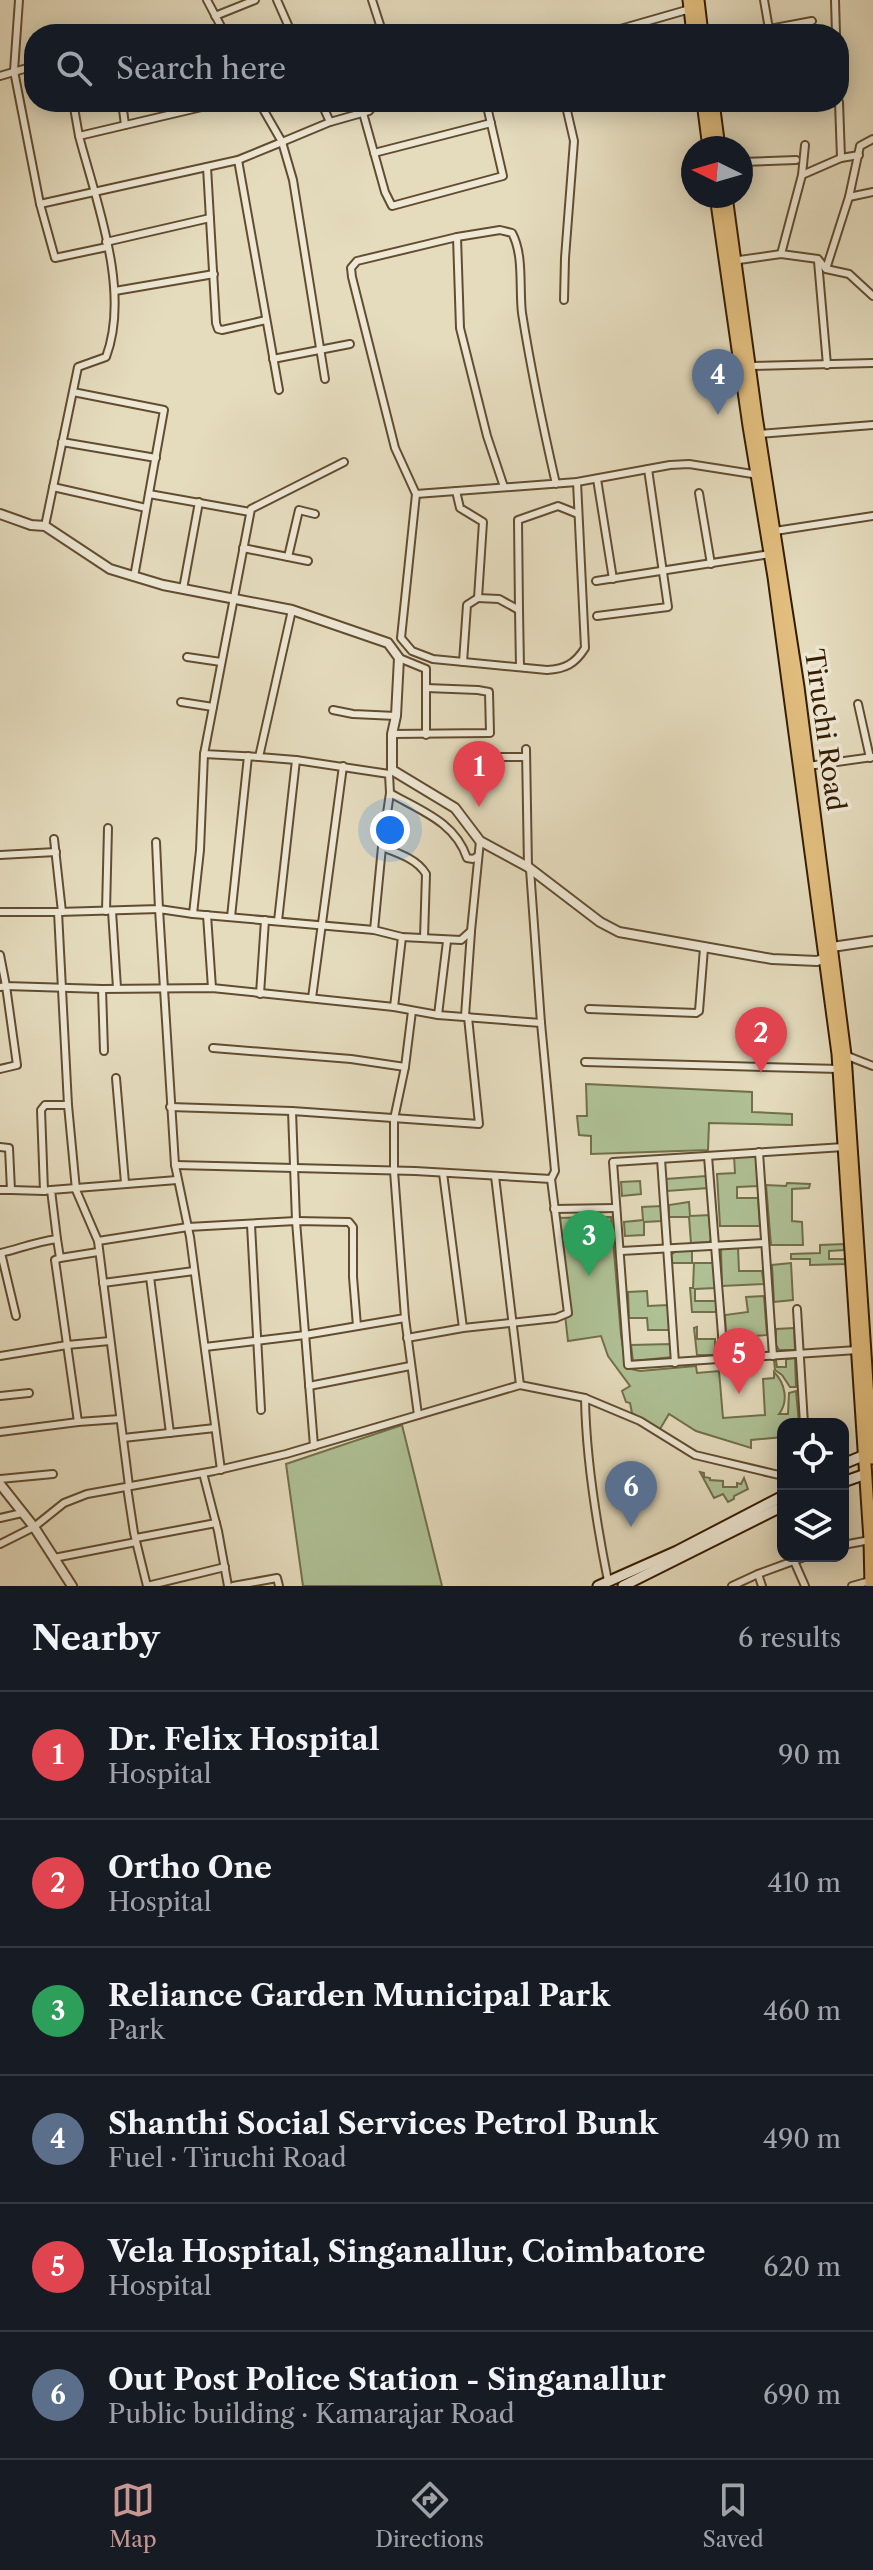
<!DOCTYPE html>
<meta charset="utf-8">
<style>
body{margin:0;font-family:"Libre Caslon Text",serif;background:#20242c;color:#f1f3f6}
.controls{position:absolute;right:24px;bottom:24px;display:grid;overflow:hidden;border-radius:16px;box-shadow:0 4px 20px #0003}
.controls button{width:72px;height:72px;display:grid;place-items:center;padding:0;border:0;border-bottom:2px solid #363941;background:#171b24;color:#f1f3f6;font:40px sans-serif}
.compass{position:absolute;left:681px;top:136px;width:72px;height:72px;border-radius:50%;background:#171b24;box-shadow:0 4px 20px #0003;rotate:275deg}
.you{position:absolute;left:390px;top:830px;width:28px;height:28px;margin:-20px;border:6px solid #fff;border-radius:50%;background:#1a73e8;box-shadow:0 0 0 12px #1a73e833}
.badge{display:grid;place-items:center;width:52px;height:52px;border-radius:50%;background:#c59692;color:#fff;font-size:26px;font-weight:700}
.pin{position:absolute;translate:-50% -66px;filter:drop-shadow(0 2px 4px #0008)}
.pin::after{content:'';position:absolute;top:42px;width:28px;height:24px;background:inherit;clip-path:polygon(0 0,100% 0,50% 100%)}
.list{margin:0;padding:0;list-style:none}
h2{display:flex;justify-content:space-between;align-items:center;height:104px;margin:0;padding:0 32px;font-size:34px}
h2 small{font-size:26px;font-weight:400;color:#9ea1a6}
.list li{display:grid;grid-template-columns:52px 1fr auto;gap:24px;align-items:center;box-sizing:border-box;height:128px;padding:0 32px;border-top:2px solid #363941}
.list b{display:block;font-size:30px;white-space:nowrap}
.list p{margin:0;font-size:26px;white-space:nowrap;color:#9ea1a6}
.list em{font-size:26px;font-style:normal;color:#9ea1a6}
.icon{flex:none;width:44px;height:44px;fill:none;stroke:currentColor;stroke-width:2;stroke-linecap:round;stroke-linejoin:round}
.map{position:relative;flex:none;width:873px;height:1586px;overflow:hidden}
.search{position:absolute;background:#171b24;box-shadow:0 4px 20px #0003;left:24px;right:24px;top:24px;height:88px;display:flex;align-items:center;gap:20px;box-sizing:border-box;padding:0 28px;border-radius:32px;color:#9ea1a6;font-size:30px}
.sheet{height:872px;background:#171b24}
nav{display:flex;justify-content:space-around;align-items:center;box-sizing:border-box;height:112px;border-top:2px solid #363941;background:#171b24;font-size:22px;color:#9ea1a6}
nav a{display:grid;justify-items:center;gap:4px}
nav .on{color:#c59692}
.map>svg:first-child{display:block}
.green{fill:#afc296;stroke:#72704b;stroke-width:2}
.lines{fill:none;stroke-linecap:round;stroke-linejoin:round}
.minor-casing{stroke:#624d30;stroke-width:10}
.tertiary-casing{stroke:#624d30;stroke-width:12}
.secondary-casing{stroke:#361d00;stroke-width:13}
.trunk-casing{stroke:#361d00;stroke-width:15}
.minor{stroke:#eee8d5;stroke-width:6}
.tertiary{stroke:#eee8d5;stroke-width:8}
.secondary{stroke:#eee8d5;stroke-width:9}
.trunk{stroke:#e2be7f;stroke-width:11}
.labels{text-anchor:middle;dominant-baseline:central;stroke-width:7;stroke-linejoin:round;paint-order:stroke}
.street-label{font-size:26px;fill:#361d00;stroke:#eee8d5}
</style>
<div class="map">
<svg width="873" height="1586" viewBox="0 0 873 1586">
<rect width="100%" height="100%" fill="#e5dcbe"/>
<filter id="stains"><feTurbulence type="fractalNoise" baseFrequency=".0025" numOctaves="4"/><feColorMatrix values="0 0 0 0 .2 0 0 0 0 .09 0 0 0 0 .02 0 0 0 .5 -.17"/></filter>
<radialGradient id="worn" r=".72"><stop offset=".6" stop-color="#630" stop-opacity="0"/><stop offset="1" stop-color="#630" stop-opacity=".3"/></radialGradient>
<g class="green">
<path d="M586 1084 752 1092V1112L792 1114V1125L709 1123 708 1150 591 1154V1136L579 1135 577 1116H587Z"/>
<path d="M756 1155 758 1186 737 1187V1198H758L760 1226H720L717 1174 735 1173 734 1156Z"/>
<path d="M706 1176 708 1188 667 1191 666 1179Z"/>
<path d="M640 1181 641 1194 622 1196 621 1182Z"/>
<path d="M787 1183 810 1184 809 1188 792 1189V1221L802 1222 803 1245H771L766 1185 786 1186Z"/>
<path d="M689 1202 690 1216 710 1215 711 1240 709 1242 691 1243 689 1217H669V1205Z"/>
<path d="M661 1206 662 1221 644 1222V1235L625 1236 624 1222 643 1220 642 1207Z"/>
<path d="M611 1217 621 1335 626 1368 640 1371 696 1366 697 1373 719 1371 723 1418 765 1415 763 1379 774 1378V1372C785 1383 789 1401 779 1414H788L789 1393 796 1391 799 1424H783V1437L751 1440V1448L696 1431 669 1414 660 1429 632 1413 630 1403 626 1402 622 1391 630 1386 608 1356 601 1336 568 1341 554 1218Z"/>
<path d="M844 1244V1250L829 1251V1259H845L846 1264 810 1265V1259H791V1254L820 1253V1245Z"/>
<path d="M738 1247 739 1271H762L764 1284 722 1286 721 1249Z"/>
<path d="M692 1250V1263H672L671 1255 676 1251Z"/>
<path d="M694 1263H714L715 1288 695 1289V1301H716V1312H692L690 1288H693Z"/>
<path d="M791 1263 793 1300 774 1302 772 1265Z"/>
<path d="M647 1291 648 1306 668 1305 669 1330H648L647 1318H629L628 1292Z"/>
<path d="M764 1296 767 1335 726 1338 725 1315 748 1312 746 1297Z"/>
<path d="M697 1327V1339H715V1355H697L694 1328Z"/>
<path d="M794 1328 795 1350H779L776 1345V1329Z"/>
<path d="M672 1344 673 1357 633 1361 631 1345Z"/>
<path d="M795 1358 796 1387H790L782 1375 775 1370 774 1360H776L777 1367H786V1359Z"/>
<path d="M402 1425 442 1586H303L286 1464Z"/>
<path d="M700 1472 704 1473V1477L710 1478V1480L723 1481V1487H737V1483L741 1484 744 1478 748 1489 734 1496V1499L728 1502 723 1494 714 1498Z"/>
</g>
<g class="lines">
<g class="minor-casing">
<g id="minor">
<path d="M19 0 14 71 40 204 55 258 107 247"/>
<path d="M207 0 225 34"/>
<path d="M277 0 292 34"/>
<path d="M372 0 383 34"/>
<path d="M764 0 769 29"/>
<path d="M835 0 836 34"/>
<path d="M215 16 255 0"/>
<path d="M603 34 690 9"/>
<path d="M742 34 812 21"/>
<path d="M0 76 34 66"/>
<path d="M73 102 79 136"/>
<path d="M122 102 125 125"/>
<path d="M259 102 282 142 330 122 369 111 377 102"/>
<path d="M321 102 330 122"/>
<path d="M839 102 841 158 859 155"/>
<path d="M363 113 385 192 392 206 503 176 486 102"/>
<path d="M374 153 491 123"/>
<path d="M238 160 279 390"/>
<path d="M741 162 796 160"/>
<path d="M207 167 216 323 218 329 222 330 266 320"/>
<path d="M802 175 805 145"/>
<path d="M849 197 873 192"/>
<path d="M40 204 238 160 282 142 293 180 325 379"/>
<path d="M457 237 460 328 487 436 504 487"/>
<path d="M106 242 210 218"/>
<path d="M781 254 802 175 841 158"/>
<path d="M732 261 781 254 818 259 826 269 849 274 873 296"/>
<path d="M818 261 827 365"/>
<path d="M826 269 849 197 860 146 873 139"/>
<path d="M115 291 214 274"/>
<path d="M564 300 565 258 574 141 565 102"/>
<path d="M273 359 350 344"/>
<path d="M749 366 873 363"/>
<path d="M73 392 164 410 134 577"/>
<path d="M759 434 873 425"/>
<path d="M62 442 156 458"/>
<path d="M597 479 613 579"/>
<path d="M556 484C543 427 531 370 522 313 519 288 524 255 512 233L500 230 457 237 357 261 351 268 352 277 395 448 416 494 577 482 670 465 689 464 759 475"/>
<path d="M53 487 146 508"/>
<path d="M456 491 460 508 483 522 478 598 499 599 519 610 518 520 558 506 578 514"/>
<path d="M699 493 711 564"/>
<path d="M149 494 250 512"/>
<path d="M416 494 401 638 412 651 433 659 547 670C565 669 575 664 585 648L577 482"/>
<path d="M45 526 78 367 106 357C131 291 96 201 79 136L223 102"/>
<path d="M775 531 873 516"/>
<path d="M243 548 308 561"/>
<path d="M288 557 299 510 315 514"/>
<path d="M596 581 770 554"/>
<path d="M183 589 199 502"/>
<path d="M292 610 259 757 296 760 389 774 390 793 382 847 374 930"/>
<path d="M519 610 520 667"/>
<path d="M597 616 668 607 648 469"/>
<path d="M187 657 221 662"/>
<path d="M399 658 426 669V735"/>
<path d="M463 662 467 605 478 598"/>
<path d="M181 702 213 707"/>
<path d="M858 704 870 758"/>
<path d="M333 710 353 714 396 716"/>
<path d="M392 734 490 733 489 692 478 690 426 688"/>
<path d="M526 749 528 867"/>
<path d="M259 757 204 754 251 509 344 462"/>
<path d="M498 757H526"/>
<path d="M808 766 873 757"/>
<path d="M390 793C421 811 455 822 467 858L473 859 478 856"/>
<path d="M54 839 62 912"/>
<path d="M382 847C398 853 417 859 426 874L424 938"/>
<path d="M0 855 56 852"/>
<path d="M106 911 108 828"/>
<path d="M112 911 117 988"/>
<path d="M0 912H58"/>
<path d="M193 914 200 850 204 754"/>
<path d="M207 915 212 988"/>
<path d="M231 917 248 756"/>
<path d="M278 921 296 760"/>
<path d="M0 955 6 986 102 989 212 988 394 1007 438 1015 541 1023"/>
<path d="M0 987 6 986 17 1065 0 1069"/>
<path d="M102 989 104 1051"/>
<path d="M260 994 265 920"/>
<path d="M312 998 343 766"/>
<path d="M394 1007 402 937"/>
<path d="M589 1009 696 1013 699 1011 704 948"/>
<path d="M438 1015 447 941"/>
<path d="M465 1016 471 932"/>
<path d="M213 1048 351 1059 405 1067"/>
<path d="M845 1055 873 1066"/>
<path d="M585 1062 839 1069"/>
<path d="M116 1078 125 1183"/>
<path d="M170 1107 292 1111"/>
<path d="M0 1147 9 1148 11 1190H0"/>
<path d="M844 1147 613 1162 628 1365 857 1350"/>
<path d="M759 1152 773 1356"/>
<path d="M708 1156 724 1360"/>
<path d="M661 1159 675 1363"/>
<path d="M175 1165 415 1171 551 1179 555 1171 541 1023 530 869"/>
<path d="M443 1173 463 1328"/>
<path d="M495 1176 520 1385"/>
<path d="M11 1190 44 1191"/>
<path d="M51 1190 44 1191 41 1110 45 1105H68"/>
<path d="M554 1209 616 1208"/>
<path d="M251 1225 261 1410"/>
<path d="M57 1239 60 1258 55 1260 78 1422"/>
<path d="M98 1241 188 1227 296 1221 349 1222 353 1227V1277L357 1326"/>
<path d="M621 1251 765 1243"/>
<path d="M60 1258 98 1252"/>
<path d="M150 1277 170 1433"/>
<path d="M103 1283 194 1271"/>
<path d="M797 1309 804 1424"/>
<path d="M16 1316 1 1253C21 1248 36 1242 57 1239L51 1190 177 1180"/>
<path d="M405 1318 418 1415"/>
<path d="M407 1338 463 1328 556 1318 568 1313 551 1179"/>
<path d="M205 1347 305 1335 405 1318 394 1171V1119L405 1067 412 1011"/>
<path d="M0 1356 67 1345 110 1341"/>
<path d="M309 1386 410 1366"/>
<path d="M0 1396 29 1393"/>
<path d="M585 1398C586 1460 596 1521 608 1581"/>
<path d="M0 1432 78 1422 120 1419"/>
<path d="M123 1438 215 1428"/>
<path d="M314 1446 296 1221 292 1111 479 1124 468 1017"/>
<path d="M221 1470 190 1237 175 1165 159 909 193 914 374 930 402 937 461 940 471 931 480 841"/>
<path d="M203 1473 218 1531 228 1586"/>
<path d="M0 1479 53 1474"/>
<path d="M129 1486 98 1241 76 1190 68 1105 58 912 159 909 156 842"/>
<path d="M127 1487 134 1533 147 1586"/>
<path d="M0 1518 22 1513"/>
<path d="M136 1538 216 1523"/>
<path d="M0 1544 34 1527 64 1503 87 1494 214 1471 286 1454 520 1385 585 1398 640 1421 695 1455 783 1476"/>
<path d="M843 1545 870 1540"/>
<path d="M54 1558 136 1542"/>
<path d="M794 1561 805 1586"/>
<path d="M758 1574 762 1586"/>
<path d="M147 1586 225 1567"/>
<path d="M233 1586 277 1578 279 1586"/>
<path d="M732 1586 758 1574 807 1556"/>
<path d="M852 1586 870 1581"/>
</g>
</g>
<g class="tertiary-casing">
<g id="tertiary">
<path d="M0 514 31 525 45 526 110 569 163 585 292 610 388 643 399 658 396 716 392 734V770L455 808 480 841 528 867 600 922 619 932 772 959 817 961 825 958"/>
<path d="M832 947 873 941"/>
<path d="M0 1484 34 1527 72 1586"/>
</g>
</g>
<g class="secondary-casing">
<g id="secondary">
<path d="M843 1464 865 1455"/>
<path d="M843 1482 866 1474"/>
<path d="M598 1586 677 1551 783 1496"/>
<path d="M623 1586 783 1506"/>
</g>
</g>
<g class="trunk-casing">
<g id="trunk">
<path d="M689 0 693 34"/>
<path d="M698 0 702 34"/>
<path d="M703 102 709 148"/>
<path d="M713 102 719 148"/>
<path d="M716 196 749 426 774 577 838 1054 870 1540 871 1586"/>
<path d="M726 196 756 416 798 687 845 1055 872 1458"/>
</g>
</g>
<use href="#minor" class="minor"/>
<use href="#tertiary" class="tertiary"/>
<use href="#secondary" class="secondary"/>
<use href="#trunk" class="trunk"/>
</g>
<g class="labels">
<g class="street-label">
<text transform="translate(825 730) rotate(82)">Tiruchi Road</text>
</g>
</g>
<rect width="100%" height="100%" filter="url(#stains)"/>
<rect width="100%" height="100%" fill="url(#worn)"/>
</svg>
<div class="controls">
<button><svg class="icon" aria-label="locate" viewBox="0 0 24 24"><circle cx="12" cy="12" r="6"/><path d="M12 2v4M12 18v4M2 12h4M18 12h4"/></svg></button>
<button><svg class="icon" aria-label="layers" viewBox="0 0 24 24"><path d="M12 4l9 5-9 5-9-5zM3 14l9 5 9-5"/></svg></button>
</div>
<svg class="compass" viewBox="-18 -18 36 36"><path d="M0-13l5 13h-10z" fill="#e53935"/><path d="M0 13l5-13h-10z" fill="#9ea1a6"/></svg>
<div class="you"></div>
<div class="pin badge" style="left:479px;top:807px;background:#e0444e">1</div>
<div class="pin badge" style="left:761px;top:1073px;background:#e0444e">2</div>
<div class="pin badge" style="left:589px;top:1276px;background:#2e9e5b">3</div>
<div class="pin badge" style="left:718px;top:415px;background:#5c6f8a">4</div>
<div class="pin badge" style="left:739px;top:1394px;background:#e0444e">5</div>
<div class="pin badge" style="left:631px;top:1527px;background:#5c6f8a">6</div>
<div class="search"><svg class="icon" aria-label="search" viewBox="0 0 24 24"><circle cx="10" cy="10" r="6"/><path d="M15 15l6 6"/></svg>Search here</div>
</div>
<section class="sheet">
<h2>Nearby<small>6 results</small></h2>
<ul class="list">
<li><span class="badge" style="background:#e0444e">1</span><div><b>Dr. Felix Hospital</b><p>Hospital</p></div><em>90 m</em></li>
<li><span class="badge" style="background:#e0444e">2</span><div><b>Ortho One</b><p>Hospital</p></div><em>410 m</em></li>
<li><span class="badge" style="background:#2e9e5b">3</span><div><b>Reliance Garden Municipal Park</b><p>Park</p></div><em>460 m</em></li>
<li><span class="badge" style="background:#5c6f8a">4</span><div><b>Shanthi Social Services Petrol Bunk</b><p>Fuel · Tiruchi Road</p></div><em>490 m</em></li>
<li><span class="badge" style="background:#e0444e">5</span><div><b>Vela Hospital, Singanallur, Coimbatore</b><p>Hospital</p></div><em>620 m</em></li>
<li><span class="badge" style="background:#5c6f8a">6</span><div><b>Out Post Police Station - Singanallur</b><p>Public building · Kamarajar Road</p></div><em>690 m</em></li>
</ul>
</section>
<nav>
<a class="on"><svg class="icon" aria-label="map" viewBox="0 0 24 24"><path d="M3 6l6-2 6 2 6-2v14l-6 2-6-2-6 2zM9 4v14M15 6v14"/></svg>Map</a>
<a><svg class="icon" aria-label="directions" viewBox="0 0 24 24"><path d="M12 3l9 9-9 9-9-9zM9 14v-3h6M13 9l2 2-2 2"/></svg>Directions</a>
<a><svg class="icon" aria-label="saved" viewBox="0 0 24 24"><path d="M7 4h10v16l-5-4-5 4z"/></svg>Saved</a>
</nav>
